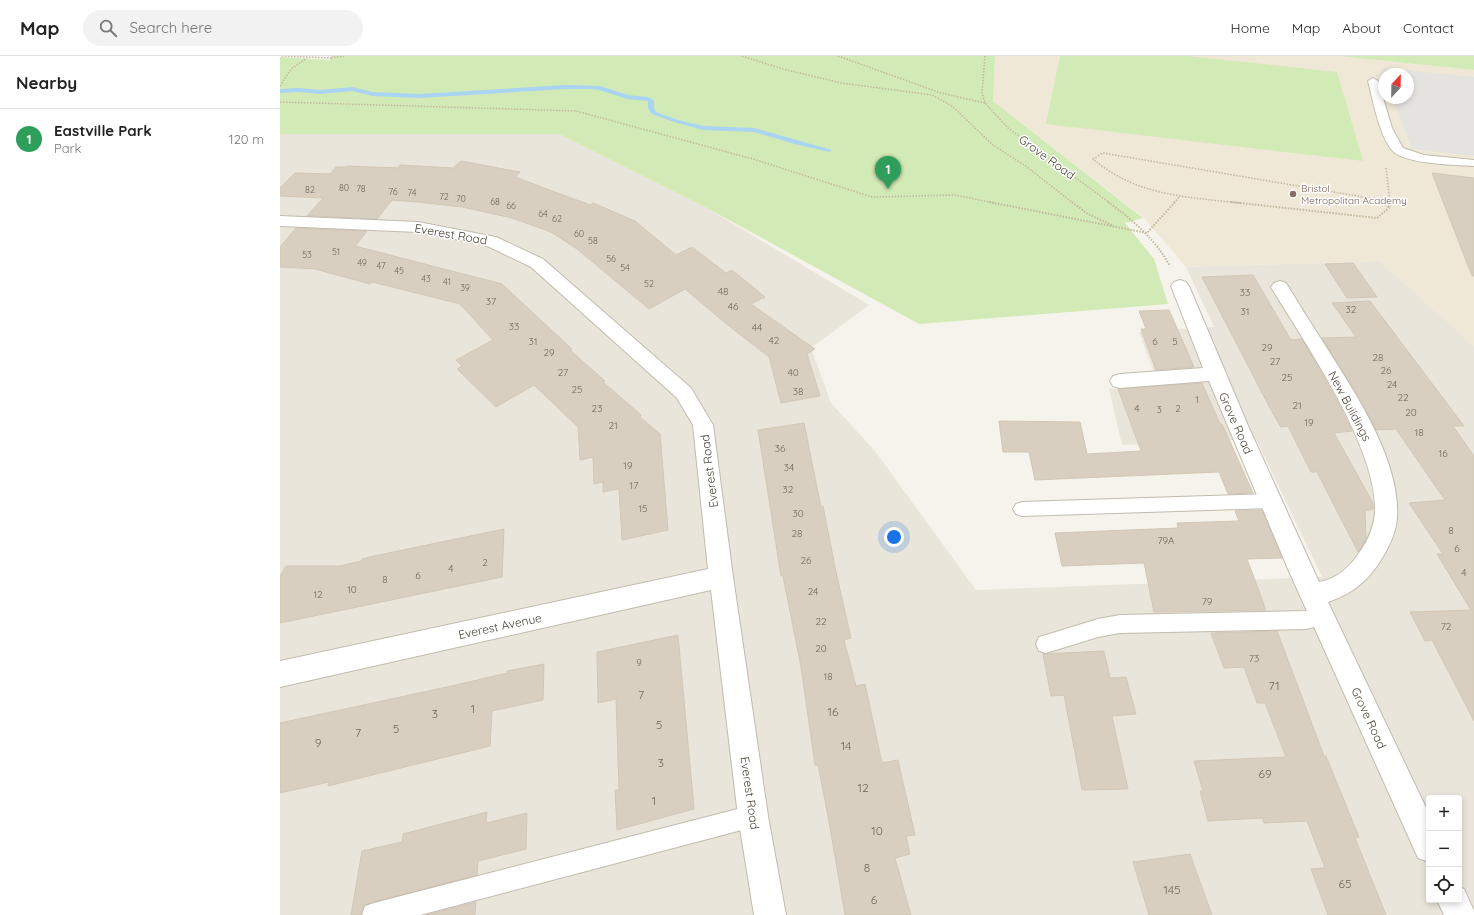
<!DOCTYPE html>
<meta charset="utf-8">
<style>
body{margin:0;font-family:Quicksand,sans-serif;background:#f2f2f2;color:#222}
.controls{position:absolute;right:12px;bottom:12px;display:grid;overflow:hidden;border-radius:4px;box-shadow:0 2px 6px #0003}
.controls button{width:36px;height:36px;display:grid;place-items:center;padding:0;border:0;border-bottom:1px solid #e0e0e0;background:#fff;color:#222;font:20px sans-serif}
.compass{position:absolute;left:1098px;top:12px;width:36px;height:36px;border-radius:50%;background:#fff;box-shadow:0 2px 6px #0003;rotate:22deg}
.you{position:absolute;left:614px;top:481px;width:14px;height:14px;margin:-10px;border:3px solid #fff;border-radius:50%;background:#1a73e8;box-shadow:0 0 0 6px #1a73e833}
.badge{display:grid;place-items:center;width:26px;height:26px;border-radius:50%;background:#fc3f1d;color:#fff;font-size:13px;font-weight:700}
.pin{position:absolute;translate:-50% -33px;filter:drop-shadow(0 1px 2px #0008)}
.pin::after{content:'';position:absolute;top:21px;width:14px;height:12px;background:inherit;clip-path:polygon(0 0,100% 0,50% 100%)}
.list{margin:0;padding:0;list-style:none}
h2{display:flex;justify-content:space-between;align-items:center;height:52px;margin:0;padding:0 16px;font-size:17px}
h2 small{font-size:13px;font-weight:400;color:#767676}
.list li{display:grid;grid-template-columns:26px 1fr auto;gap:12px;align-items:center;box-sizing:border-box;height:60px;padding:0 16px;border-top:1px solid #e0e0e0}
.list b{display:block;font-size:15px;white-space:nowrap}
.list p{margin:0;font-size:13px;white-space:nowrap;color:#767676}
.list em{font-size:13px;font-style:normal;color:#767676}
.icon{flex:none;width:22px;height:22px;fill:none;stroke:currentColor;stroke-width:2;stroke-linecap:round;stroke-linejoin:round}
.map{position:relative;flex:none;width:1194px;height:859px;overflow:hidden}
header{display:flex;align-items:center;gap:24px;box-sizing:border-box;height:56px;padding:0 20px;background:#fff;border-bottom:1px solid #e0e0e0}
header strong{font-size:19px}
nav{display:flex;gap:22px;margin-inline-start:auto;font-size:14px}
.search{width:280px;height:36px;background:#f2f2f2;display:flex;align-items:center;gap:10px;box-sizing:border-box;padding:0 14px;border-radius:22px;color:#767676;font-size:15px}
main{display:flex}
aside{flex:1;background:#fff}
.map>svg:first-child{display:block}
.residential{fill:#eae5da;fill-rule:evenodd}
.education{fill:#efe8d6;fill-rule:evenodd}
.green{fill:#d2eab5}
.parking{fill:#e5e3e0}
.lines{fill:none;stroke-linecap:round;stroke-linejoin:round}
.stream{fill:#a9d4f2;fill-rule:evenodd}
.building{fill:#d8cfc1;stroke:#d3c7b4}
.lane-casing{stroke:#c2bbae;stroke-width:2}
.street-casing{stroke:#c2bbae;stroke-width:2}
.path-far1{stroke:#c4b79f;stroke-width:1.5;stroke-dasharray:1.5 1.5;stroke-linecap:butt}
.path{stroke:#c4b79f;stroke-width:2;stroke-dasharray:1.5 1.5;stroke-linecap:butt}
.lane{fill:#fff;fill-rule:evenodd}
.street{fill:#fff;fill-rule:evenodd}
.education-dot{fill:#8d6e63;stroke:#fff;stroke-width:1.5}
.labels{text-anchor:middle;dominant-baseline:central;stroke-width:3;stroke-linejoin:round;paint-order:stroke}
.far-number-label{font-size:9px;fill:#6e675b}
.far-education-label{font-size:10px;fill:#785e54;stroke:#fff;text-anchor:start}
.number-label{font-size:10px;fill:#6e675b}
.street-label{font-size:12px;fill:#4b4439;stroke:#fff}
.near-number-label{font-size:12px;fill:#6e675b}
</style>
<header>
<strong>Map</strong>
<div class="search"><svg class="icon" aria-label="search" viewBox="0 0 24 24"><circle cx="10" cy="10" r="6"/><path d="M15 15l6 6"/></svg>Search here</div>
<nav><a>Home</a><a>Map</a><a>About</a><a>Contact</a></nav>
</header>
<main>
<aside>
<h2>Nearby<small></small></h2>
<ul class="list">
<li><span class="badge" style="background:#2e9e5b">1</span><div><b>Eastville Park</b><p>Park</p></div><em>120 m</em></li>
</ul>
</aside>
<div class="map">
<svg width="1194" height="859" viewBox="0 0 1194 859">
<rect width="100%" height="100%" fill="#f6f3ec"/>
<path class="residential" d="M0 78H279L427 152 589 249 531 292 551 347 595 395 696 534 1042 521 976 383 842 389 829 333 878 328 859 276 934 271 906 211 1100 205 1194 290V859H0ZM1149 742H1179V844H1149Z"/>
<path class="education" d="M715 0H1058L1194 14V290L1100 205 906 211 863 161 713 45ZM1104 18H1128V42H1104Z"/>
<g class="green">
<path d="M54 0H715L713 45 863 162 845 167 874 203 888 248 639 268 427 152 279 78H0V1L50 4Z"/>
<path d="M780 0H907L1057 16 1083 105 766 68Z"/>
<path d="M1058 0H1194V14Z"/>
</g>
<path class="parking" d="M1102 12 1194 21V100L1132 93 1113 42H1128V18H1105Z"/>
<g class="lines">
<path class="stream" d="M285 29 320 30 348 39 368 41 374 44V52L376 56 398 64 423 70 474 72 552 94 549 96 515 88 474 76 423 74 394 66 372 58 368 52V45L347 43 319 34 309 33H285L139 42 93 40 72 35 40 38 19 36 0 37V33L19 32 40 34 72 31 93 36 139 38Z"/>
</g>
<g class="building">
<path d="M181 105 240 116 235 121 310 149 313 147 355 165 396 199 412 191 446 217 452 214 485 241 471 248 535 293 527 298 540 340 501 347 489 301 449 270 405 233 369 253 297 193 271 176 232 162 182 151 137 146 112 144 97 163 27 160 43 142 0 140V132L15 117 50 118 56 111H66L68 110 118 112 120 109 173 112Z"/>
<path d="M1152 117 1194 122V220H1192Z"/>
<path d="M16 172 87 175 75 190 222 228 292 293 290 294 325 325 323 326 361 359 360 361 380 378 388 474 342 484 339 433 323 436V426L314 428 313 401 300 404 298 371 254 329 216 351 177 313 182 310 176 304 213 284 180 248 92 226 90 228 35 213 0 211V191Z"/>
<path d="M1073 207 1078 214 1097 241 1067 242 1045 208Z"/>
<path d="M973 219 1011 284 1022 283 1057 345 1072 375 1054 377 1093 447V453L1085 455 1086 483 1078 496 1037 416H1031L1008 370 1001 371 991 354 922 221Z"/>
<path d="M1090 245 1184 370H1173L1194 400V665L1152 584 1145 585 1130 556 1191 554 1157 498H1163L1129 447 1165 444 1116 373 1096 374 1081 345 1042 282 1076 281 1052 247Z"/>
<path d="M889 254 914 311 876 314 861 273H866L859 255Z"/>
<path d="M922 327 940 368H942L973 437 948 438 939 416 755 424 749 396H723L719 365 800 366 807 398 861 395 838 333Z"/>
<path d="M524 367 541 451 543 450 556 516 571 582 564 584 576 630 585 628 602 707 618 704 635 779 626 780 630 798 615 802 631 859H565L548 760 538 709H535L521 611 503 520H501L478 374Z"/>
<path d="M982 454 1002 502 967 503 986 554 874 556 864 507 782 510 775 477 898 472 897 467 959 465 955 455Z"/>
<path d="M224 473 222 521 0 567V520L6 510H59L82 505V503L94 500Z"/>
<path d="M997 575 1044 700H1046L1079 781 1075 782 1106 859H1048L1031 813 1045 812 1027 765 984 767 983 762 928 765 920 735H923L914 705 1006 701 985 647H977L964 611 944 612 931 577Z"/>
<path d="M398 579 414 753 337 774 335 734H339L336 643 318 647 317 596Z"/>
<path d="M824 595 830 622 846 621 856 658 832 660 848 733 802 734 784 639 771 640 763 598Z"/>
<path d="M264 608 263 644 212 655 210 690 48 730 49 726 0 737V667L176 629 227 617V615Z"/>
<path d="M207 756 206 767 247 757 246 793 198 805 197 819 94 846 84 850 81 859H71L82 795 122 786 123 778Z"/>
<path d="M910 798 932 859H869L853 806Z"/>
<path d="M196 846 195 859H146Z"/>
</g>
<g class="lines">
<g class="lane-casing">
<g id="lane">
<path d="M1093 22 1098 25 1112 72 1123 92 1144 99 1194 104V110C1174 109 1131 108 1115 97 1100 85 1093 44 1088 25Z"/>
<path d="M991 438 997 440 1000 445 997 450 991 452 742 460 736 458 733 453 736 448 742 446Z"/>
<path d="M1043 552 1050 555 1053 561 1050 567 1026 573 840 577 818 581 766 597 759 595 756 588 759 581 766 579 818 563 840 559 1026 555Z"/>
<path d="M473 749 481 752 484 760 481 768 473 771 140 859H82L85 850 94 847Z"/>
</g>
</g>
<g class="street-casing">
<g id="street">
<path d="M0 160 138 166 216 181 263 203 411 332 433 369 453 521 488 760 506 859H474L458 760 431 534 0 631V605L428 513 413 369 397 342 251 211 205 189 138 176 0 170Z"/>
<path d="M900 224 906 226 909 230 969 372 1039 526C1056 523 1070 511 1079 497 1087 486 1091 477 1094 464 1105 401 1023 285 991 231L994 227 1000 225 1006 227C1018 246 1029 265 1041 283 1072 332 1121 403 1117 462 1116 478 1108 493 1099 507 1086 527 1071 538 1048 546L1149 758V806L1138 802 1008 513 929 325 840 332 833 330 830 325 833 320 840 318 923 312 891 230 894 226Z"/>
<path d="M1179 831 1184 833 1194 855V859H1164L1157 844H1179Z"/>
</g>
</g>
<g class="path-far1">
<path d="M2 0 51 2 53 0"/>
<path d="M462 0 503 13 561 27 652 39 672 50 713 89 747 111 793 147"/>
<path d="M558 0 661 37 705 47"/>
<path d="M705 0 702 37 705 47 728 72 830 147"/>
<path d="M51 2 64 0"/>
<path d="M0 30 11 13 27 2"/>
<path d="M0 46 296 55 473 103 592 141 675 139 714 147"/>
<path d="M1106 112 1110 147"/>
<path d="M894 147 900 140"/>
<path d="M960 147C907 141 856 140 813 103L823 97 1089 142 1100 147"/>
</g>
<g class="path">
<path d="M709 146 867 177 895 146"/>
<path d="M792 146 808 158 832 169"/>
<path d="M828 146C853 164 875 183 890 210"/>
<path d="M951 146 1097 162 1110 151 1098 146"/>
<path d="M1109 146 1110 151"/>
</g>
<use href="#lane" class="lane"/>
<use href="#street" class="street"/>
</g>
<circle class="education-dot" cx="1013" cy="138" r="4"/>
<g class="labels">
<g class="far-number-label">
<text x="64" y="131">80</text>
<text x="81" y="132">78</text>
<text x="30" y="133">82</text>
<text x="113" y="135">76</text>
<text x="132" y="136">74</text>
<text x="164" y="140">72</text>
<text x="181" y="142">70</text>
<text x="215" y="145">68</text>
<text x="231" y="149">66</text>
<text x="263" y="157">64</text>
<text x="277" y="162">62</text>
<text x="299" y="177">60</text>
<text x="313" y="184">58</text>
<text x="56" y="195">51</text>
<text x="27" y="198">53</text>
<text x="331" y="202">56</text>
<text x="82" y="206">49</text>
<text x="101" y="209">47</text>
<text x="345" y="211">54</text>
<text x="119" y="214">45</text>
<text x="146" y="222">43</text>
<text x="167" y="225">41</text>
<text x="369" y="227">52</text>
<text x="185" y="231">39</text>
</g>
<g class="far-education-label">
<text x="1021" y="132">Bristol<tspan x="1021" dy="12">Metropolitan Academy</tspan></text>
</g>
<g class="number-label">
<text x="443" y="235">48</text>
<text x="965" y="236">33</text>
<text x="211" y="245">37</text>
<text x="453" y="250">46</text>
<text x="1071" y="253">32</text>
<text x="965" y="255">31</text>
<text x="234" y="270">33</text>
<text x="477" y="271">44</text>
<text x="494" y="284">42</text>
<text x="253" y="285">31</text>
<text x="875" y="285">6</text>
<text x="895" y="285">5</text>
<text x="987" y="291">29</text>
<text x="269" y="296">29</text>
<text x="1098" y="301">28</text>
<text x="995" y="305">27</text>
<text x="1106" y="314">26</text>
<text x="283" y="316">27</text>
<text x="513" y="316">40</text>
<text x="1007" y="321">25</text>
<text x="1112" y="328">24</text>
<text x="297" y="333">25</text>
<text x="518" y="335">38</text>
<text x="1123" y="341">22</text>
<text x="917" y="343">1</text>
<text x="1017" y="349">21</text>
<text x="317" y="352">23</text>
<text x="857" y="352">4</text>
<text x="898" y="352">2</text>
<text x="879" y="353">3</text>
<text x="1131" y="356">20</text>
<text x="1029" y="366">19</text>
<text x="333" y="369">21</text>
<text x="1139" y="376">18</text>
<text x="500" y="392">36</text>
<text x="1163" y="397">16</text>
<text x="348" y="409">19</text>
<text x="509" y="411">34</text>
<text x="354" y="429">17</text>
<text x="508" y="433">32</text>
<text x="363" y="452">15</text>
<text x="518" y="457">30</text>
<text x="1171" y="474">8</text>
<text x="517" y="477">28</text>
<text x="886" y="484">79A</text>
<text x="1177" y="492">6</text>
<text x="526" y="504">26</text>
<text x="205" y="506">2</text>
<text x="171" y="512">4</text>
<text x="1184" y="516">4</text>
<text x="138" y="519">6</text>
<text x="105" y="523">8</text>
<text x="72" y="533">10</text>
<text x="533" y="535">24</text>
<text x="38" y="538">12</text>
<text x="927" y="545">79</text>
<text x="541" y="565">22</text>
<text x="1166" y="570">72</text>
<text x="541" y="592">20</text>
<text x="974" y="602">73</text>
<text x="359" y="606">9</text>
<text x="548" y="620">18</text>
</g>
<g class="street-label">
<text transform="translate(767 101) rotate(36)">Grove Road</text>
<text transform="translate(171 178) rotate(10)">Everest Road</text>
<text transform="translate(1070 350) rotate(62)">New Buildings</text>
<text transform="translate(956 367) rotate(66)">Grove Road</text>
<text transform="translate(429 415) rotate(-97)">Everest Road</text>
<text transform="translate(220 570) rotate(-12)">Everest Avenue</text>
<text transform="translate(1089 662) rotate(65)">Grove Road</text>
<text transform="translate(470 737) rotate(82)">Everest Road</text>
</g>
<g class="near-number-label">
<text x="994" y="629">71</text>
<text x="361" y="638">7</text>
<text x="193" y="652">1</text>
<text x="553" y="655">16</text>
<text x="155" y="657">3</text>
<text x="379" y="668">5</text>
<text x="116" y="672">5</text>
<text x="78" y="676">7</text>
<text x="38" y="686">9</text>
<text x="566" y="689">14</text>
<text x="381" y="706">3</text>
<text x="985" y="717">69</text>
<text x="583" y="731">12</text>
<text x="374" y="744">1</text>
<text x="597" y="774">10</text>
<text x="587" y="811">8</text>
<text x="1065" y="827">65</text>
<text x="892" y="833">145</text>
<text x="594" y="843">6</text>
</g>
</g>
</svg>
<div class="controls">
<button>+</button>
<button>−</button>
<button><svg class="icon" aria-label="locate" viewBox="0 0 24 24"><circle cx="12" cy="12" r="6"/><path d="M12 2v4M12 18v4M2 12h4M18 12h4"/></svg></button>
</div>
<svg class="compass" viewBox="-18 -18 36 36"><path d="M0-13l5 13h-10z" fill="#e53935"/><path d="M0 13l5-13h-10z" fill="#767676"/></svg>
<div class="you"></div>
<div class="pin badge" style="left:608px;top:133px;background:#2e9e5b">1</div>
</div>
</main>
